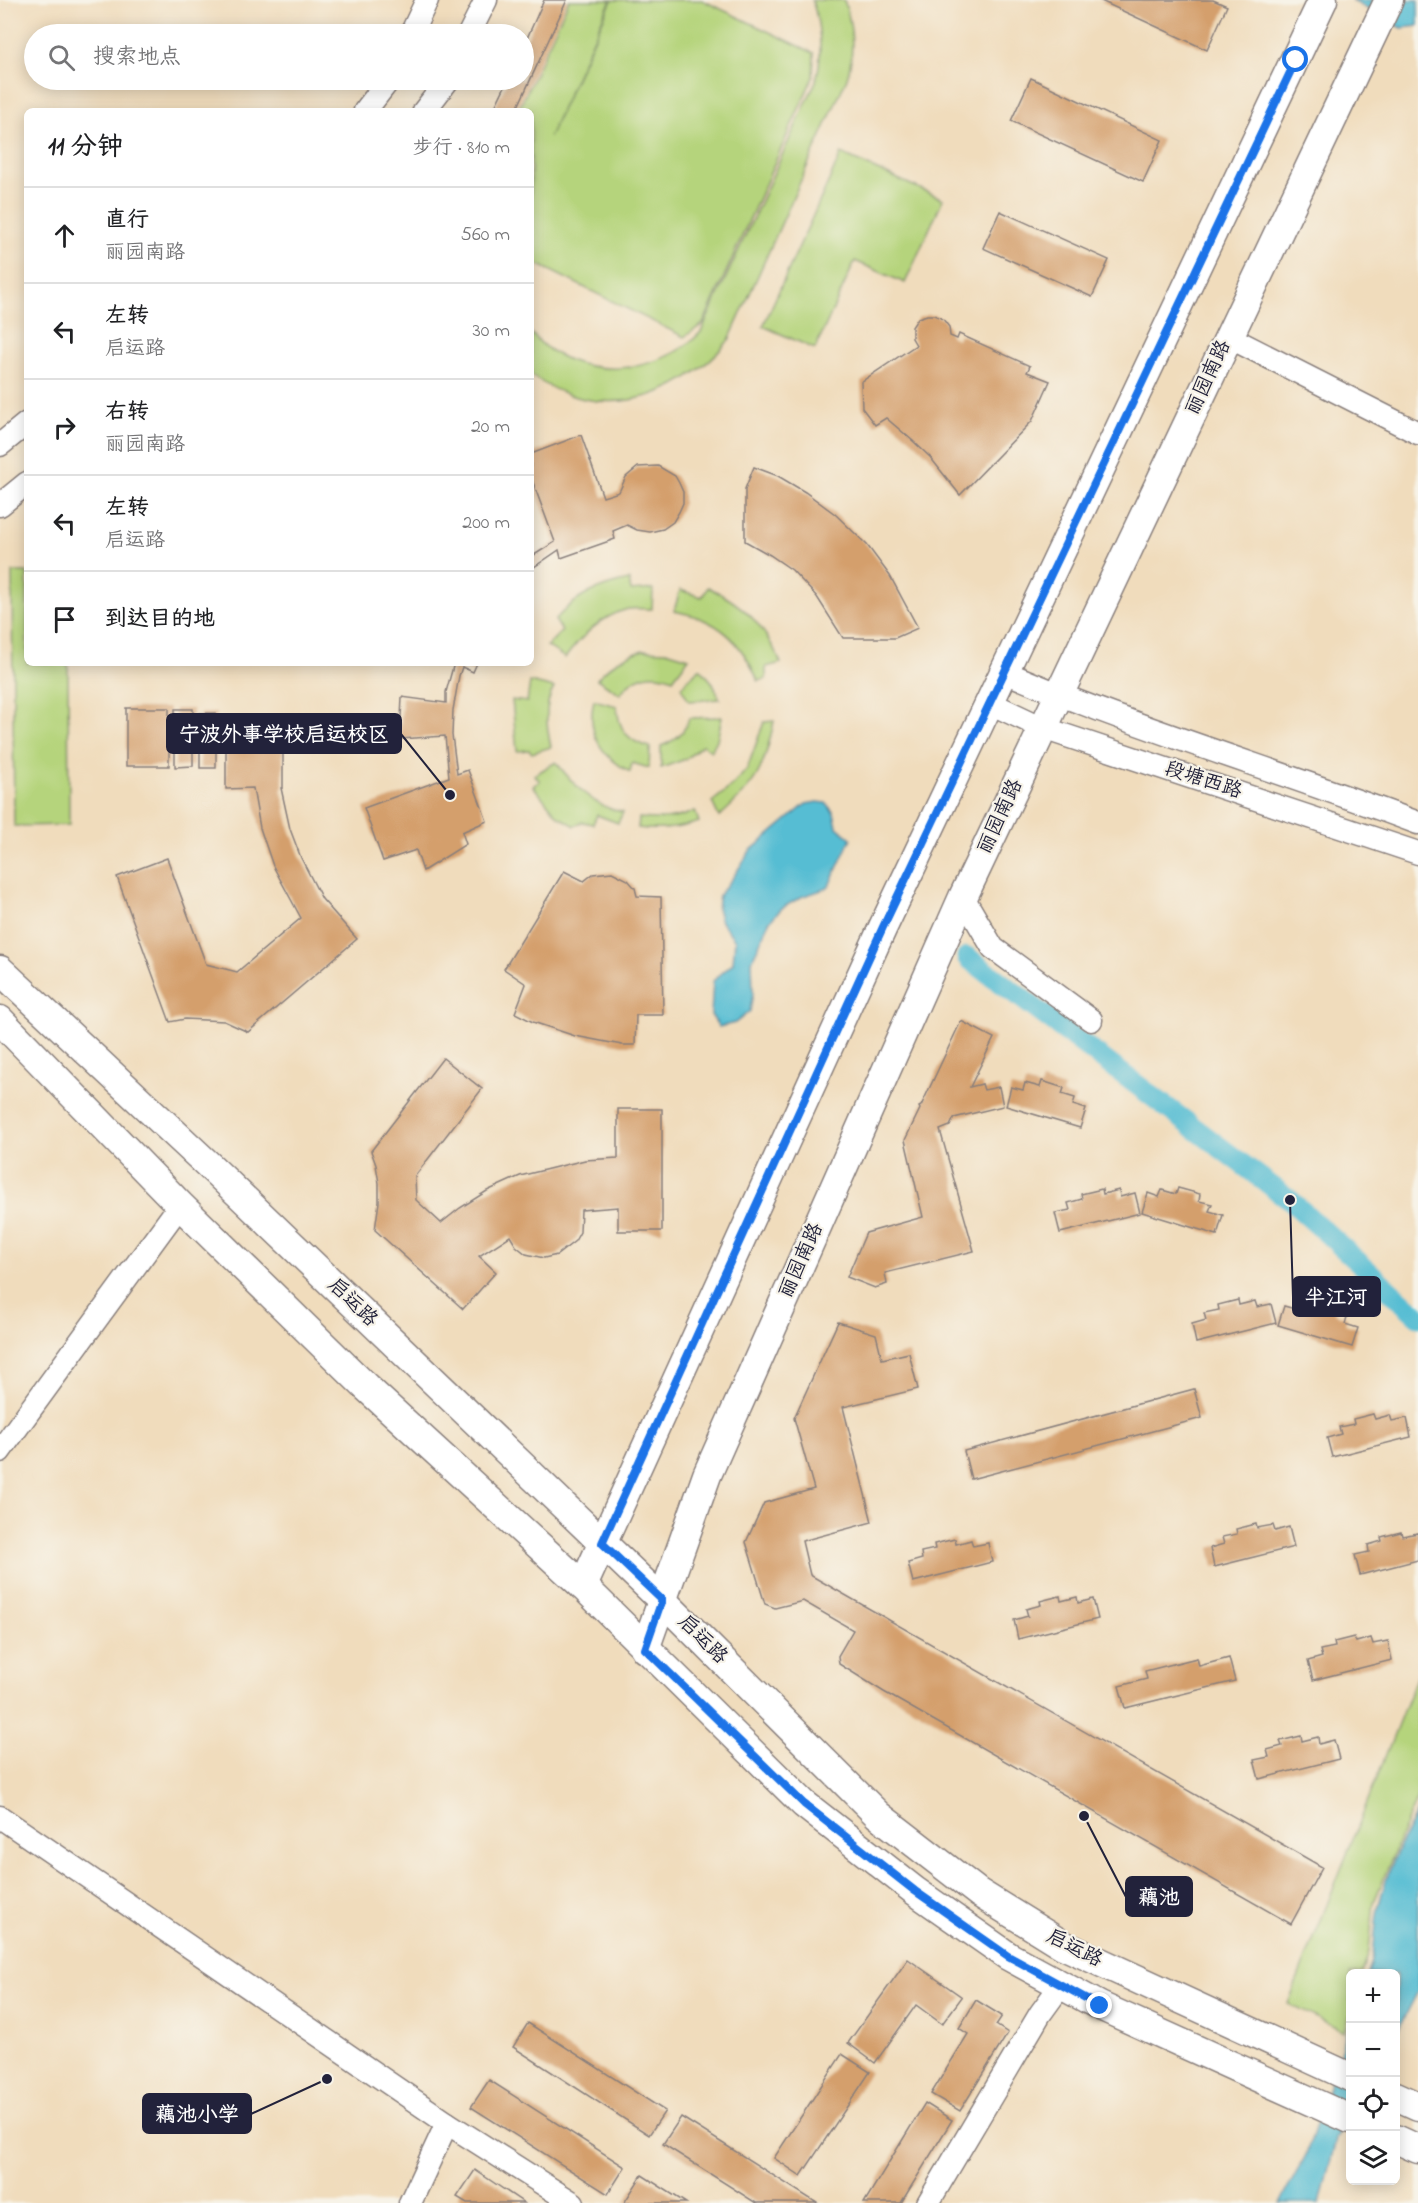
<!DOCTYPE html>
<html lang="zh">
<meta charset="utf-8">
<style>
body{margin:0;font-family:"Indie Flower","LXGW WenKai TC",sans-serif;background:#f6f6f6;color:#202124}
.controls{position:absolute;right:18px;bottom:18px;display:grid;overflow:hidden;border-radius:9px;box-shadow:0 3px 15px #0003}
.controls button{width:54px;height:54px;display:grid;place-items:center;padding:0;border:0;border-bottom:2px solid #e0e0e0;background:#fff;color:#202124;font:30px sans-serif}
.stop{position:absolute;width:18px;height:18px;margin:-14px;border:4px solid #1a73e8;border-radius:50%;background:#fff}
.stop.end{background:#1a73e8;border-color:#fff;box-shadow:0 2px 6px #0008}
.list{margin:0;padding:0;list-style:none}
h2{display:flex;justify-content:space-between;align-items:center;height:78px;margin:0;padding:0 24px;font-size:26px}
h2 small{font-size:20px;font-weight:400;color:#757577}
.list li{display:grid;grid-template-columns:39px 1fr auto;gap:18px;align-items:center;box-sizing:border-box;height:96px;padding:0 24px;border-top:2px solid #e0e0e0}
.list b{display:block;font-size:22px;white-space:nowrap}
.list p{margin:0;font-size:20px;white-space:nowrap;color:#757577}
.list em{font-size:20px;font-style:normal;color:#757577}
.icon{flex:none;width:33px;height:33px;fill:none;stroke:currentColor;stroke-width:2;stroke-linecap:round;stroke-linejoin:round}
.map{position:relative;flex:none;width:1418px;height:2203px;overflow:hidden}
.search{position:absolute;background:#fff;box-shadow:0 3px 15px #0003;left:24px;top:24px;width:510px;height:66px;display:flex;align-items:center;gap:15px;box-sizing:border-box;padding:0 21px;border-radius:33px;color:#757577;font-size:22px}
.panel{position:absolute;background:#fff;box-shadow:0 3px 15px #0003;left:24px;top:108px;width:510px;height:558px;border-radius:9px}
.map>svg:first-child{display:block}
.green{fill:#b5d47b;stroke:#6c7b5b;stroke-width:1.5}
.water{fill:#56bdd3;stroke:#3c7087;stroke-width:1.5}
.lines{fill:none;stroke-linecap:round;stroke-linejoin:round}
.canal{stroke:#56bdd3;stroke-width:21}
.building{fill:#d49f6c}
.minor-casing{stroke:#897f7c;stroke-width:25}
.major-casing{stroke:#897f7c;stroke-width:31}
.minor{stroke:#fff;stroke-width:22}
.major{stroke:#fff;stroke-width:28}
.route{stroke:#1a73e8;stroke-width:8}
.labels{text-anchor:middle;dominant-baseline:central;stroke-width:4.5;stroke-linejoin:round;paint-order:stroke}
.street-label{font-size:20px;fill:#22223b;stroke:#f7f3e8}
.leader{fill:none;stroke:#22223b;stroke-width:2}
.callout-dot{fill:#22223b;stroke:#f7f3e8;stroke-width:2}
.callout{fill:#22223b;stroke:#22223b;stroke-width:2}
.callout-label{font-size:21px;text-anchor:middle;font-weight:bold;fill:#fff}
</style>
<div class="map">
<svg width="1418" height="2203" viewBox="0 0 1418 2203">
<rect width="100%" height="100%" fill="#f7f3e8"/>
<filter id="ink" filterUnits="userSpaceOnUse"><feTurbulence type="fractalNoise" baseFrequency=".0167" numOctaves="2"/><feDisplacementMap in="SourceGraphic" scale="12" xChannelSelector="R" yChannelSelector="G"/><feConvolveMatrix kernelMatrix="1 2 1 2 8 2 1 2 1" color-interpolation-filters="sRGB"/></filter>
<filter id="wash" filterUnits="userSpaceOnUse"><feTurbulence type="fractalNoise" baseFrequency=".008" numOctaves="4" result="noise"/><feDisplacementMap in="SourceGraphic" scale="24" xChannelSelector="R" yChannelSelector="G"/><feGaussianBlur stdDeviation="1.35" result="paint"/><feColorMatrix in="noise" values="0 0 0 0 0 0 0 0 0 0 0 0 0 0 0 0 0 1.4 0 .05"/><feComposite in="paint" operator="in"/></filter>
<g filter="url(#wash)">
<rect width="100%" height="100%" fill="#f0dcbc"/>
<g class="green">
<path d="M569 0H611L549 137 612 0H702L814 53 813 77 703 324 684 337 531 261V111H518Z"/>
<path d="M812 0H844C853 26 855 51 847 78L729 340C679 401 598 424 531 375V333C573 383 659 377 701 332L816 81C823 53 821 27 812 0Z"/>
<path d="M841 154 943 199 905 283 855 261 815 349 763 326Z"/>
<path d="M12 572H27V663H68L69 825 14 826Z"/>
<path d="M629 580 631 591 653 589 652 609C645 609 636 608 628 609 601 616 581 637 565 658L547 646 562 631 555 620C576 596 599 586 629 580Z"/>
<path d="M708 587C746 606 763 624 781 663L766 667V679L758 681C741 640 718 619 674 611L680 590 702 597Z"/>
<path d="M643 650 666 651 689 658 673 679C651 670 634 675 620 694L597 679C611 663 624 656 643 650Z"/>
<path d="M700 668 712 682 720 699 689 701 681 687Z"/>
<path d="M530 682 554 688C543 705 547 729 551 747L532 753 529 750 517 751 512 700 527 702Z"/>
<path d="M594 700 617 706C618 729 628 742 650 747L649 768 632 763 630 772C601 756 586 733 594 700Z"/>
<path d="M722 717 717 740 711 751 702 745 686 759 661 768V746C675 741 685 733 689 718Z"/>
<path d="M774 721C764 771 757 783 719 817L712 802 733 785 747 769 764 722Z"/>
<path d="M556 762C573 784 594 808 623 812L618 823 597 815 593 824 582 822 575 826 558 816 533 786 540 781 534 775Z"/>
<path d="M695 811 699 822C678 829 659 831 638 828L639 818C660 820 676 820 695 811Z"/>
<path d="M1418 1673V1795L1374 1902 1369 1951 1362 1973 1350 1974V2011L1344 2031 1288 2004Z"/>
</g>
<g class="water">
<path d="M1351 0H1418V26L1402 28Z"/>
<path d="M817 802 826 803 834 813 837 827 851 838 828 888 801 897 782 908 769 922 752 961 753 993 750 1011 735 1023 719 1027 711 1015 713 981 733 963 735 940 721 922 717 908 719 895 732 879 750 851 806 804Z"/>
<path d="M1418 1811V1991L1396 2034V1974L1368 1973C1377 1951 1373 1928 1379 1905 1386 1874 1402 1838 1418 1811Z"/>
<path d="M1350 2023V2116L1336 2139 1320 2203H1280L1306 2155Z"/>
</g>
<g class="lines">
<path class="canal" d="M967 957 1290 1200 1418 1316"/>
</g>
<g id="blocks">
<g class="building">
<path d="M544 0H567L516 111H493L508 80H524V45Z"/>
<path d="M1099 0H1213L1227 6 1207 50Z"/>
<path d="M1031 78 1162 140 1143 182 1011 121Z"/>
<path d="M1000 211 1109 260 1092 297 983 248Z"/>
<path d="M927 315H934L943 319 949 327 950 336 957 339 959 334 1030 366 1027 372 1050 381 1032 421 960 495 930 457 913 441 886 418 875 425 862 408 861 382 916 345 912 338V327L918 318Z"/>
<path d="M581 435 603 497 619 492 626 477 638 467 658 466 675 476 679 483 683 492V503L679 512 673 522 663 529 650 532 637 530 627 525 613 531 615 539 561 558 559 550 531 569V557L555 542 531 477V454Z"/>
<path d="M754 467 778 476 805 492 835 514 867 545 890 576 918 628 895 638H843L817 597 792 570 770 555 745 541V489Z"/>
<path d="M454 663H477L473 672 462 667 459 676 453 710 452 735 457 774 468 770 487 821 462 832 466 844 423 871 416 850 383 861 364 808 449 777 445 736 400 739 402 697 446 703V692Z"/>
<rect x="126" y="708" width="43" height="58"/>
<path d="M175 709H193V766L175 767Z"/>
<rect x="200" y="713" width="16" height="55"/>
<path d="M226 736H283V788H281L290 829 301 858 322 899 357 939 248 1032 224 1021 185 1019 170 1022 117 877 167 858 206 964 237 972 301 918 273 866 260 828 253 788 226 789Z"/>
<path d="M564 871 584 881 593 874 612 872 628 880 635 888 637 896 661 897 663 1015H636L635 1045H622L575 1036 533 1022 515 1013 526 984 504 969Z"/>
<path d="M961 1021 994 1038 970 1087 982 1084 984 1090 999 1087 1003 1106 954 1118 950 1126 940 1130 974 1251 885 1273 887 1284 875 1288 847 1277 866 1233 923 1217 905 1140 920 1109 919 1107 921 1106Z"/>
<path d="M443 1058 482 1089 415 1176 416 1200 441 1223 460 1208 487 1191 520 1176 585 1160 618 1158V1109H662V1231H618V1207L581 1210 580 1232 575 1241 557 1255 544 1258 526 1254 516 1246 510 1236 479 1256 496 1272 463 1309 375 1230 379 1202V1183L376 1165 371 1151Z"/>
<path d="M1042 1081 1064 1088 1062 1094 1075 1098 1073 1105 1086 1109 1080 1128 1006 1106 1011 1087 1023 1090 1025 1083 1040 1087Z"/>
<path d="M1178 1188 1200 1194 1199 1201 1212 1204 1209 1211 1223 1215 1217 1235 1142 1212 1148 1193 1159 1197 1162 1190 1176 1194Z"/>
<path d="M1102 1189 1103 1194 1119 1190 1120 1197 1135 1193 1140 1213 1060 1233 1055 1213 1070 1210 1068 1203 1082 1199 1081 1194Z"/>
<path d="M1238 1300 1239 1305 1255 1301 1257 1307 1271 1304 1276 1323 1196 1343 1192 1324 1206 1320 1204 1313 1219 1310 1218 1305Z"/>
<path d="M1314 1301 1336 1307 1334 1313 1347 1317 1345 1324 1358 1328 1352 1347 1278 1325 1284 1306 1295 1309 1297 1302 1312 1307Z"/>
<path d="M838 1322 876 1334 882 1359 909 1353 918 1389 843 1407 872 1522 802 1541 810 1575 1322 1867 1291 1924 884 1692 839 1664 838 1656 853 1630 803 1601 775 1608 765 1604 746 1542 764 1503 814 1489 794 1418Z"/>
<path d="M1194 1389 1202 1418 971 1479 964 1451Z"/>
<path d="M1373 1414 1375 1419 1390 1415 1392 1421 1407 1418 1411 1437 1332 1457 1327 1438 1341 1434 1339 1427 1354 1424 1353 1419Z"/>
<path d="M1256 1524 1257 1528 1273 1525 1275 1531 1289 1527 1294 1547 1214 1567 1210 1548 1224 1544 1222 1537 1237 1534 1236 1529Z"/>
<path d="M1401 1532 1402 1536 1418 1533V1560L1360 1575 1355 1555 1369 1552 1368 1545 1382 1541 1381 1537Z"/>
<path d="M955 1539 956 1544 971 1540 973 1546 988 1543 992 1562 913 1582 908 1563 922 1559 921 1552 935 1549 934 1544Z"/>
<path d="M1060 1596 1061 1601 1077 1597 1078 1603 1093 1599 1098 1619 1018 1639 1014 1620 1028 1616 1026 1609 1041 1605 1040 1601Z"/>
<path d="M1354 1637 1356 1642 1371 1638 1373 1644 1388 1641 1392 1660 1313 1680 1308 1661 1322 1657 1320 1650 1335 1647 1334 1642Z"/>
<path d="M1197 1658 1199 1666 1229 1658 1235 1681 1125 1708 1119 1686 1147 1679 1145 1671Z"/>
<path d="M1301 1736 1302 1741 1318 1737 1319 1744 1334 1740 1339 1759 1259 1779 1254 1760 1269 1757 1267 1750 1282 1746 1280 1741Z"/>
<path d="M908 1959 962 1997 942 2024 916 2005 875 2063 848 2043Z"/>
<path d="M976 2000 1002 2016 996 2025 1008 2033 960 2111 931 2094 968 2034 959 2028Z"/>
<path d="M528 2023 665 2111 649 2135 513 2047Z"/>
<path d="M842 2054 870 2072 801 2176 774 2158Z"/>
<path d="M489 2080 625 2167 608 2194 471 2107Z"/>
<path d="M925 2103 952 2120 901 2203H864Z"/>
<path d="M681 2117 817 2203H756L663 2144Z"/>
<path d="M475 2170 524 2203H467L457 2197Z"/>
<path d="M642 2175 686 2203H624Z"/>
</g>
</g>
</g>
<g filter="url(#ink)">
<use href="#blocks" fill-opacity="0" stroke="#897f7c" stroke-width="1.5"/>
<g class="lines">
<g class="minor-casing">
<g id="minor">
<path d="M411 34 427 0"/>
<path d="M469 34 486 0"/>
<path d="M365 111 389 80"/>
<path d="M424 111 448 80"/>
<path d="M1229 337 1418 433"/>
<path d="M0 445 27 423"/>
<path d="M0 505 27 483"/>
<path d="M1005 672C1140 730 1281 771 1418 823"/>
<path d="M990 703 1043 728 1418 853"/>
<path d="M963 897 993 948 1091 1020"/>
<path d="M0 1451 180 1205"/>
<path d="M0 1817 447 2123 573 2203"/>
<path d="M410 2203 447 2123"/>
<path d="M928 2203 1040 2014 1061 1985"/>
</g>
</g>
<g class="major-casing">
<g id="major">
<path d="M0 970 216 1172 662 1600 878 1815 979 1893 1063 1945 1350 2077"/>
<path d="M0 1020 180 1205 366 1387 583 1586 804 1804 915 1891 1008 1956 1100 2006 1350 2119"/>
<path d="M583 1586 883 927 1323 0"/>
<path d="M645 1649 707 1475 963 897 1389 0"/>
<path d="M1396 2096 1418 2106"/>
<path d="M1396 2139 1418 2149"/>
</g>
</g>
<use href="#minor" class="minor"/>
<use href="#major" class="major"/>
</g>
</g>
<g class="lines" filter="url(#ink)">
<path class="route" d="M1100 2006 1008 1956 915 1891 804 1804 645 1649 662 1600 602 1543 883 927 1296 60"/>
</g>
<g class="labels">
<g class="street-label">
<text transform="translate(1209 378) rotate(-65)">丽园南路</text>
<text transform="translate(1203 781) rotate(18)">段塘西路</text>
<text transform="translate(1001 817) rotate(-65)">丽园南路</text>
<text transform="translate(802 1261) rotate(-66)">丽园南路</text>
<text transform="translate(352 1303) rotate(44)">启运路</text>
<text transform="translate(702 1640) rotate(45)">启运路</text>
<text transform="translate(1074 1949) rotate(27)">启运路</text>
</g>
</g>
<path class="leader" d="M450 795L401 734M1290 1200L1293 1297M1084 1816L1126 1897M327 2079L251 2114"/>
<g class="callout-dot">
<circle cx="450" cy="795" r="6"/>
<circle cx="1290" cy="1200" r="6"/>
<circle cx="1084" cy="1816" r="6"/>
<circle cx="327" cy="2079" r="6"/>
</g>
<g class="callout">
<rect x="167" y="714" width="234" height="39" rx="6"/>
<rect x="1293" y="1277" width="87" height="39" rx="6"/>
<rect x="1126" y="1877" width="66" height="39" rx="6"/>
<rect x="143" y="2094" width="108" height="39" rx="6"/>
</g>
<g class="callout-label">
<text x="284" y="741">宁波外事学校启运校区</text>
<text x="1336" y="1304">半江河</text>
<text x="1159" y="1904">藕池</text>
<text x="197" y="2121">藕池小学</text>
</g>
</svg>
<div class="controls">
<button>+</button>
<button>−</button>
<button><svg class="icon" aria-label="locate" viewBox="0 0 24 24"><circle cx="12" cy="12" r="6"/><path d="M12 2v4M12 18v4M2 12h4M18 12h4"/></svg></button>
<button><svg class="icon" aria-label="layers" viewBox="0 0 24 24"><path d="M12 4l9 5-9 5-9-5zM3 14l9 5 9-5"/></svg></button>
</div>
<div class="stop" style="left:1296px;top:60px"></div>
<div class="stop end" style="left:1100px;top:2006px"></div>
<div class="search"><svg class="icon" aria-label="search" viewBox="0 0 24 24"><circle cx="10" cy="10" r="6"/><path d="M15 15l6 6"/></svg>搜索地点</div>
<section class="panel">
<h2>11 分钟<small>步行 · 810 m</small></h2>
<ul class="list">
<li><svg class="icon" aria-label="ahead" viewBox="0 0 24 24"><path d="M12 20V5M6 11l6-6 6 6"/></svg><div><b>直行</b><p>丽园南路</p></div><em>560 m</em></li>
<li><svg class="icon" aria-label="left" viewBox="0 0 24 24"><path d="M17 20v-9H6M10 6l-5 5 5 5"/></svg><div><b>左转</b><p>启运路</p></div><em>30 m</em></li>
<li><svg class="icon" aria-label="right" viewBox="0 0 24 24"><path d="M7 20v-9h11M14 6l5 5-5 5"/></svg><div><b>右转</b><p>丽园南路</p></div><em>20 m</em></li>
<li><svg class="icon" aria-label="left" viewBox="0 0 24 24"><path d="M17 20v-9H6M10 6l-5 5 5 5"/></svg><div><b>左转</b><p>启运路</p></div><em>200 m</em></li>
<li><svg class="icon" aria-label="arrive" viewBox="0 0 24 24"><path d="M6 21V4h12l-3 4 3 4H6"/></svg><div><b>到达目的地</b></div></li>
</ul>
</section>
</div>
